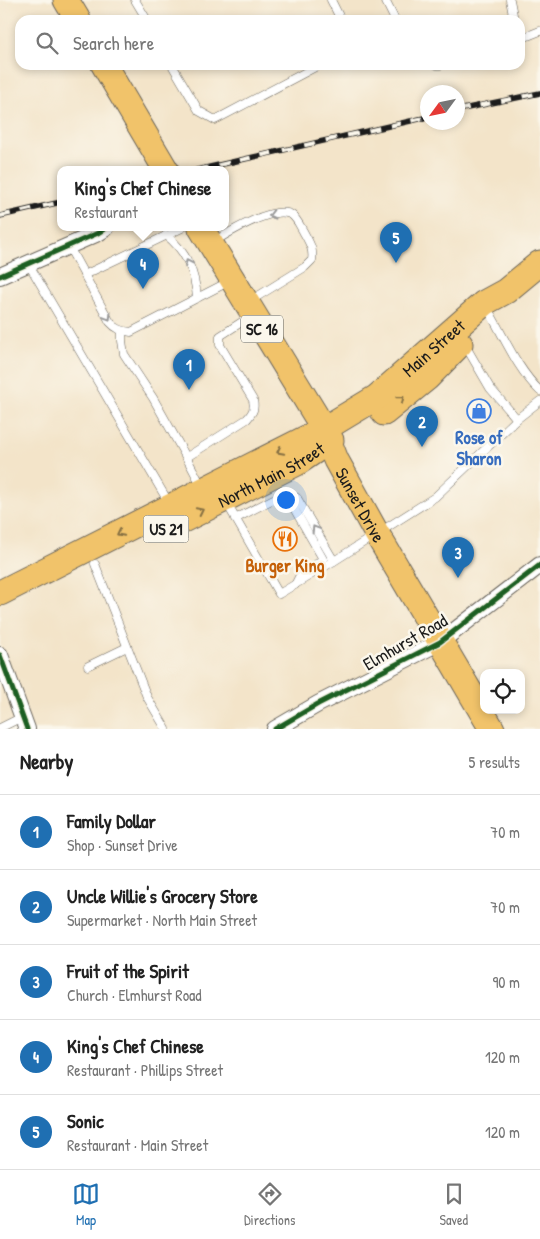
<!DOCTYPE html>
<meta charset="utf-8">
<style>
body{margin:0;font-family:"Patrick Hand",sans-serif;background:#f2f2f2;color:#222}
.controls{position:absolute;right:15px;bottom:15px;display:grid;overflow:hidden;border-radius:10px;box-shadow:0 2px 8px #0003}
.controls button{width:45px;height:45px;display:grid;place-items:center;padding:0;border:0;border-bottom:1px solid #e0e0e0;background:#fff;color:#222;font:25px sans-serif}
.compass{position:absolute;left:420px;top:85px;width:45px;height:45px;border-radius:50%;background:#fff;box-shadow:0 2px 8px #0003;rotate:237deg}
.you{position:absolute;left:285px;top:499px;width:18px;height:18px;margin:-12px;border:4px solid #fff;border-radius:50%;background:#1a73e8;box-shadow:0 0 0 8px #1a73e833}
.badge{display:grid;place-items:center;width:32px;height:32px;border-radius:50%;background:#1f6fb2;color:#fff;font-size:16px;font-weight:700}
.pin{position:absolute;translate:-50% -41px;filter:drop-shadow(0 1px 2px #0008)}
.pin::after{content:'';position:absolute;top:26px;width:18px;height:15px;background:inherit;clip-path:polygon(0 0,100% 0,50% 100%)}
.popup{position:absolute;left:57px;top:166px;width:172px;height:65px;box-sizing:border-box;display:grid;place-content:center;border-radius:10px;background:#fff;filter:drop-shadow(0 1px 4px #0005);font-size:16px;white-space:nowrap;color:#767676}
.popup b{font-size:19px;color:#222}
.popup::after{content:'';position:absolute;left:50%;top:100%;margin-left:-10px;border:10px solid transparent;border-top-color:#fff}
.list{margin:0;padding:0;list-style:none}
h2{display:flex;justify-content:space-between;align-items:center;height:65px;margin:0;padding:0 20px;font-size:21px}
h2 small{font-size:16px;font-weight:400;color:#767676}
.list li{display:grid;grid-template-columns:32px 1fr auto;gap:15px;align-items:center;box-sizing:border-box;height:75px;padding:0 20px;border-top:1px solid #e0e0e0}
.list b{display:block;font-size:19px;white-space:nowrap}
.list p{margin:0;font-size:16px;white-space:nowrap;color:#767676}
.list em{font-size:16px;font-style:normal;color:#767676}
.icon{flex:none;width:28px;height:28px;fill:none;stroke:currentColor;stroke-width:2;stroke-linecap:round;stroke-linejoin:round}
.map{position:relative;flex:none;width:540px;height:729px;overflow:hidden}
.search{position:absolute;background:#fff;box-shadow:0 2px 8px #0003;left:15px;right:15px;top:15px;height:55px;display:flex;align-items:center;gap:12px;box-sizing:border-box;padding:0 18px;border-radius:15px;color:#767676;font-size:19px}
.sheet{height:440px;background:#fff}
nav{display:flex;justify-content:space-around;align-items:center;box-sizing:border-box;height:70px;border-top:1px solid #e0e0e0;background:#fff;font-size:14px;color:#767676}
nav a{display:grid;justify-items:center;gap:2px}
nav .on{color:#1f6fb2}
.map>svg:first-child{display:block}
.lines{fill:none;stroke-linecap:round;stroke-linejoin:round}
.service-casing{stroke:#676259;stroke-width:9}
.minor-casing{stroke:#676259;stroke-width:18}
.primary-casing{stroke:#676259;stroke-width:27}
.service{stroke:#fff;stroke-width:8}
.minor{stroke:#fff;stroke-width:16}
.primary{stroke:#f1c36a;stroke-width:25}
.rail-casing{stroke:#1c1c1c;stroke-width:5.5}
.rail{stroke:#fbf7ec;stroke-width:4;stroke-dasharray:11;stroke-linecap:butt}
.cycleway-casing{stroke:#fbf7ec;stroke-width:8}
.cycleway{stroke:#1b5e20;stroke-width:5}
.oneway{stroke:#999}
.oneway2{stroke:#867043}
.labels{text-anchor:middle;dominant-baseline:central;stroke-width:5;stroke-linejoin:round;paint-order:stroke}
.shield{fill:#fbf7ec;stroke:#5f5e5a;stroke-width:1}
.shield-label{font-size:16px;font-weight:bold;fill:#1c1c1c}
.street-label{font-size:18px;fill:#1c1c1c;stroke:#fbf7ec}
.shop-label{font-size:18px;font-weight:bold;fill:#366cbe;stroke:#fbf7ec}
.food-label{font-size:18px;font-weight:bold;fill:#c56008;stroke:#fbf7ec}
</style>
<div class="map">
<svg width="540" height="729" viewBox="0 0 540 729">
<rect width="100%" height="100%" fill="#fbf7ec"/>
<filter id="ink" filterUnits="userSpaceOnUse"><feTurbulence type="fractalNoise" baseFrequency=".02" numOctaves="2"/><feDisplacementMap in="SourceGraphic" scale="10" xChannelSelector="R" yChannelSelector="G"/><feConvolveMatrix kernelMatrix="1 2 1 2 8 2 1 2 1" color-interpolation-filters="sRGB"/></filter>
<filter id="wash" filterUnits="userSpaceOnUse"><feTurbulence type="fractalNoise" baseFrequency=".0096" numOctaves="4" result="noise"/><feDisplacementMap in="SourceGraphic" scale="20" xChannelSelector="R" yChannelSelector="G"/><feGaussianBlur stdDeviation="1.12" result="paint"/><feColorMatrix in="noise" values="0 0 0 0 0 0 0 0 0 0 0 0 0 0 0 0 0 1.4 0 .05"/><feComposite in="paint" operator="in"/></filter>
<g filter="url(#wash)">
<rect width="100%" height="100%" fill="#f3e4c9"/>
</g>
<g filter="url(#ink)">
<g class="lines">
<g class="service-casing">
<g id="service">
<path d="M135 0 147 20"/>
<path d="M331 0 341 20"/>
<path d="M385 0 395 20"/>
<path d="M510 0 514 20"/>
<path d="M520 39 540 31"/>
<path d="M172 65 199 111 215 120 319 65"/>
<path d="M437 65H440"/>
<path d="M166 235C187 252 195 272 197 298"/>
<path d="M213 242C228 233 275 204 292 215 297 219 300 226 303 231 308 240 314 249 312 260L305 267 250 301"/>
<path d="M68 245 110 322C116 329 122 331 131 332L230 281"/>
<path d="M28 263 169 503"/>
<path d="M84 275 182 228"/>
<path d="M490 313C505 339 518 370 540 391"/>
<path d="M122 331V341L124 354 153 398 190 464 202 487"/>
<path d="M465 345 490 388 517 419"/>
<path d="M187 457 247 419C253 412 255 409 253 400L220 345V336L251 316"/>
<path d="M226 502 279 594 334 561 297 498 283 494 235 519"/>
<path d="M334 561 435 497 517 419 540 401"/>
<path d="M95 564 147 697 166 729"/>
<path d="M295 585 299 577 323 559 295 510 297 498"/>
<path d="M88 666 127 647"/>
<path d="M0 728 22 717"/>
</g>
</g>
<g class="minor-casing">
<g id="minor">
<path d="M0 276 98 233 106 228"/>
<path d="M0 655 27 729"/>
<path d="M275 729 318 704 440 642 540 565"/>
</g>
</g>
<g class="primary-casing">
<g id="primary">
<path d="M66 0 78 20"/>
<path d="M104 65 166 170"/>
<path id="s1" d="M201 228 324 429 336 460 377 534 492 729"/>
<path d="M384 413 427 378 460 344"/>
<path id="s2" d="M175 524 297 463 331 440"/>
<path id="s3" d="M0 593 324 429 377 397 484 303 506 291 540 263"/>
</g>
</g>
<use href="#service" class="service"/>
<use href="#minor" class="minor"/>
<use href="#primary" class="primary"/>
<g class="rail-casing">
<g id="rail">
<path d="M458 110 540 93"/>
<path d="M197 170 428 117"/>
<path d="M0 216 61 202"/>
</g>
</g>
<use href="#rail" class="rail"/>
<g class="cycleway-casing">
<g id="cycleway">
<path d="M0 276 98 233 106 228"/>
<path d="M0 655 27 729"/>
<path d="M275 729 318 704 440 642 540 565"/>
</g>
</g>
<use href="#cycleway" class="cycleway"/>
</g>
<defs><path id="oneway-chevron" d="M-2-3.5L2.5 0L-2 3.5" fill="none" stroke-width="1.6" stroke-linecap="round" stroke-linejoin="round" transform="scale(1.25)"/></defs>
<g class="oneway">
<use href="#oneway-chevron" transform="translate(272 215) rotate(166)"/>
<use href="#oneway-chevron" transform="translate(188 263) rotate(-116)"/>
<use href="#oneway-chevron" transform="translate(108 317) rotate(59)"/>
<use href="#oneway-chevron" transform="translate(315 529) rotate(-121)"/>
</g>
<g class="oneway2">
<use href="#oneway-chevron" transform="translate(401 399) rotate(-39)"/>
<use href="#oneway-chevron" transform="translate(280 451) rotate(153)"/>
<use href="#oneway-chevron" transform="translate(200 511) rotate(-26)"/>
<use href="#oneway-chevron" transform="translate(120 533) rotate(153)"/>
</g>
</g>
<defs>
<g id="shop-ring" transform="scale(1.25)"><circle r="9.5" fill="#fbf7ec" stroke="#3f7fe0" stroke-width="1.5"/><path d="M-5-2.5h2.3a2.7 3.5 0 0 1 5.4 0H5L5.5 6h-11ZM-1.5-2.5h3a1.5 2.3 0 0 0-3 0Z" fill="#3f7fe0"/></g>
<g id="restaurant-ring" transform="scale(1.25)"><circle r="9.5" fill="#fbf7ec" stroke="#e8710a" stroke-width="1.5"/><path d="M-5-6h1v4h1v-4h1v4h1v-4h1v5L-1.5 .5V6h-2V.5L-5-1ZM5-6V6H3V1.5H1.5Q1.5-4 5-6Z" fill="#e8710a"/></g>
</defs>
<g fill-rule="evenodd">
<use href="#shop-ring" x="479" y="411"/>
<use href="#restaurant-ring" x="285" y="539"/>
</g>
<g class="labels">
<g class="shield">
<rect x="241" y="315.5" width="42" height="27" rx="4"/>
<rect x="143.5" y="515.5" width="45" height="27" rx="4"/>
</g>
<g class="shield-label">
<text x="262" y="329">SC 16</text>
<text x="166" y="529">US 21</text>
</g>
<g class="street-label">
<text stroke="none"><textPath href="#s3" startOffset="500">Main Street</textPath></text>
<text stroke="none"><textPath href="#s2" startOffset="108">North Main Street</textPath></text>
<text stroke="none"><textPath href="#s1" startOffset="320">Sunset Drive</textPath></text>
<text transform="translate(405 642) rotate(-30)">Elmhurst Road</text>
</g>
<g class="shop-label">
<text x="479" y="437">Rose of<tspan x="479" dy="21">Sharon</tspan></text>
</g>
<g class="food-label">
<text x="285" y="565">Burger King</text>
</g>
</g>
</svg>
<div class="controls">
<button><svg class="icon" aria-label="locate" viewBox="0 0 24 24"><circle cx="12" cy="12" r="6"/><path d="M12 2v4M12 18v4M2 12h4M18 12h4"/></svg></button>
</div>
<svg class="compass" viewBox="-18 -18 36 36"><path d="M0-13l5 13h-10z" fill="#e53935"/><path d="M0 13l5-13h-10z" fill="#767676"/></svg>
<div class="you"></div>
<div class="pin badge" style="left:189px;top:390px">1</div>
<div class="pin badge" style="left:422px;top:447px">2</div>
<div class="pin badge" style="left:458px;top:578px">3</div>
<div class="pin badge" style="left:143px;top:289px">4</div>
<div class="popup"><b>King's Chef Chinese</b>Restaurant</div>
<div class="pin badge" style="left:396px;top:263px">5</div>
<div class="search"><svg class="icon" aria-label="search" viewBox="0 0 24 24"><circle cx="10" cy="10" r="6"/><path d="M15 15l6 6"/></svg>Search here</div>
</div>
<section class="sheet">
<h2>Nearby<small>5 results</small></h2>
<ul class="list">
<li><span class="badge">1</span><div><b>Family Dollar</b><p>Shop · Sunset Drive</p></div><em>70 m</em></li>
<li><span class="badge">2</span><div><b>Uncle Willie's Grocery Store</b><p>Supermarket · North Main Street</p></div><em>70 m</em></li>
<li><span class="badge">3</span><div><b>Fruit of the Spirit</b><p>Church · Elmhurst Road</p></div><em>90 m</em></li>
<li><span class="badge">4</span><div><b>King's Chef Chinese</b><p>Restaurant · Phillips Street</p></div><em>120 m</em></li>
<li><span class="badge">5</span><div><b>Sonic</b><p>Restaurant · Main Street</p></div><em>120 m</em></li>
</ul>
</section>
<nav>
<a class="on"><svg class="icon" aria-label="map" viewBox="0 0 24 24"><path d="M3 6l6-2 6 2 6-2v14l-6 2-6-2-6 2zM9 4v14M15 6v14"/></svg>Map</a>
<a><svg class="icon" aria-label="directions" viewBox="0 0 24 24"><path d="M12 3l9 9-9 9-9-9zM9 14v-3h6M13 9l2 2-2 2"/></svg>Directions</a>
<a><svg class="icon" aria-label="saved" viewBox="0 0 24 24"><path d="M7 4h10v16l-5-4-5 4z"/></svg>Saved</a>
</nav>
